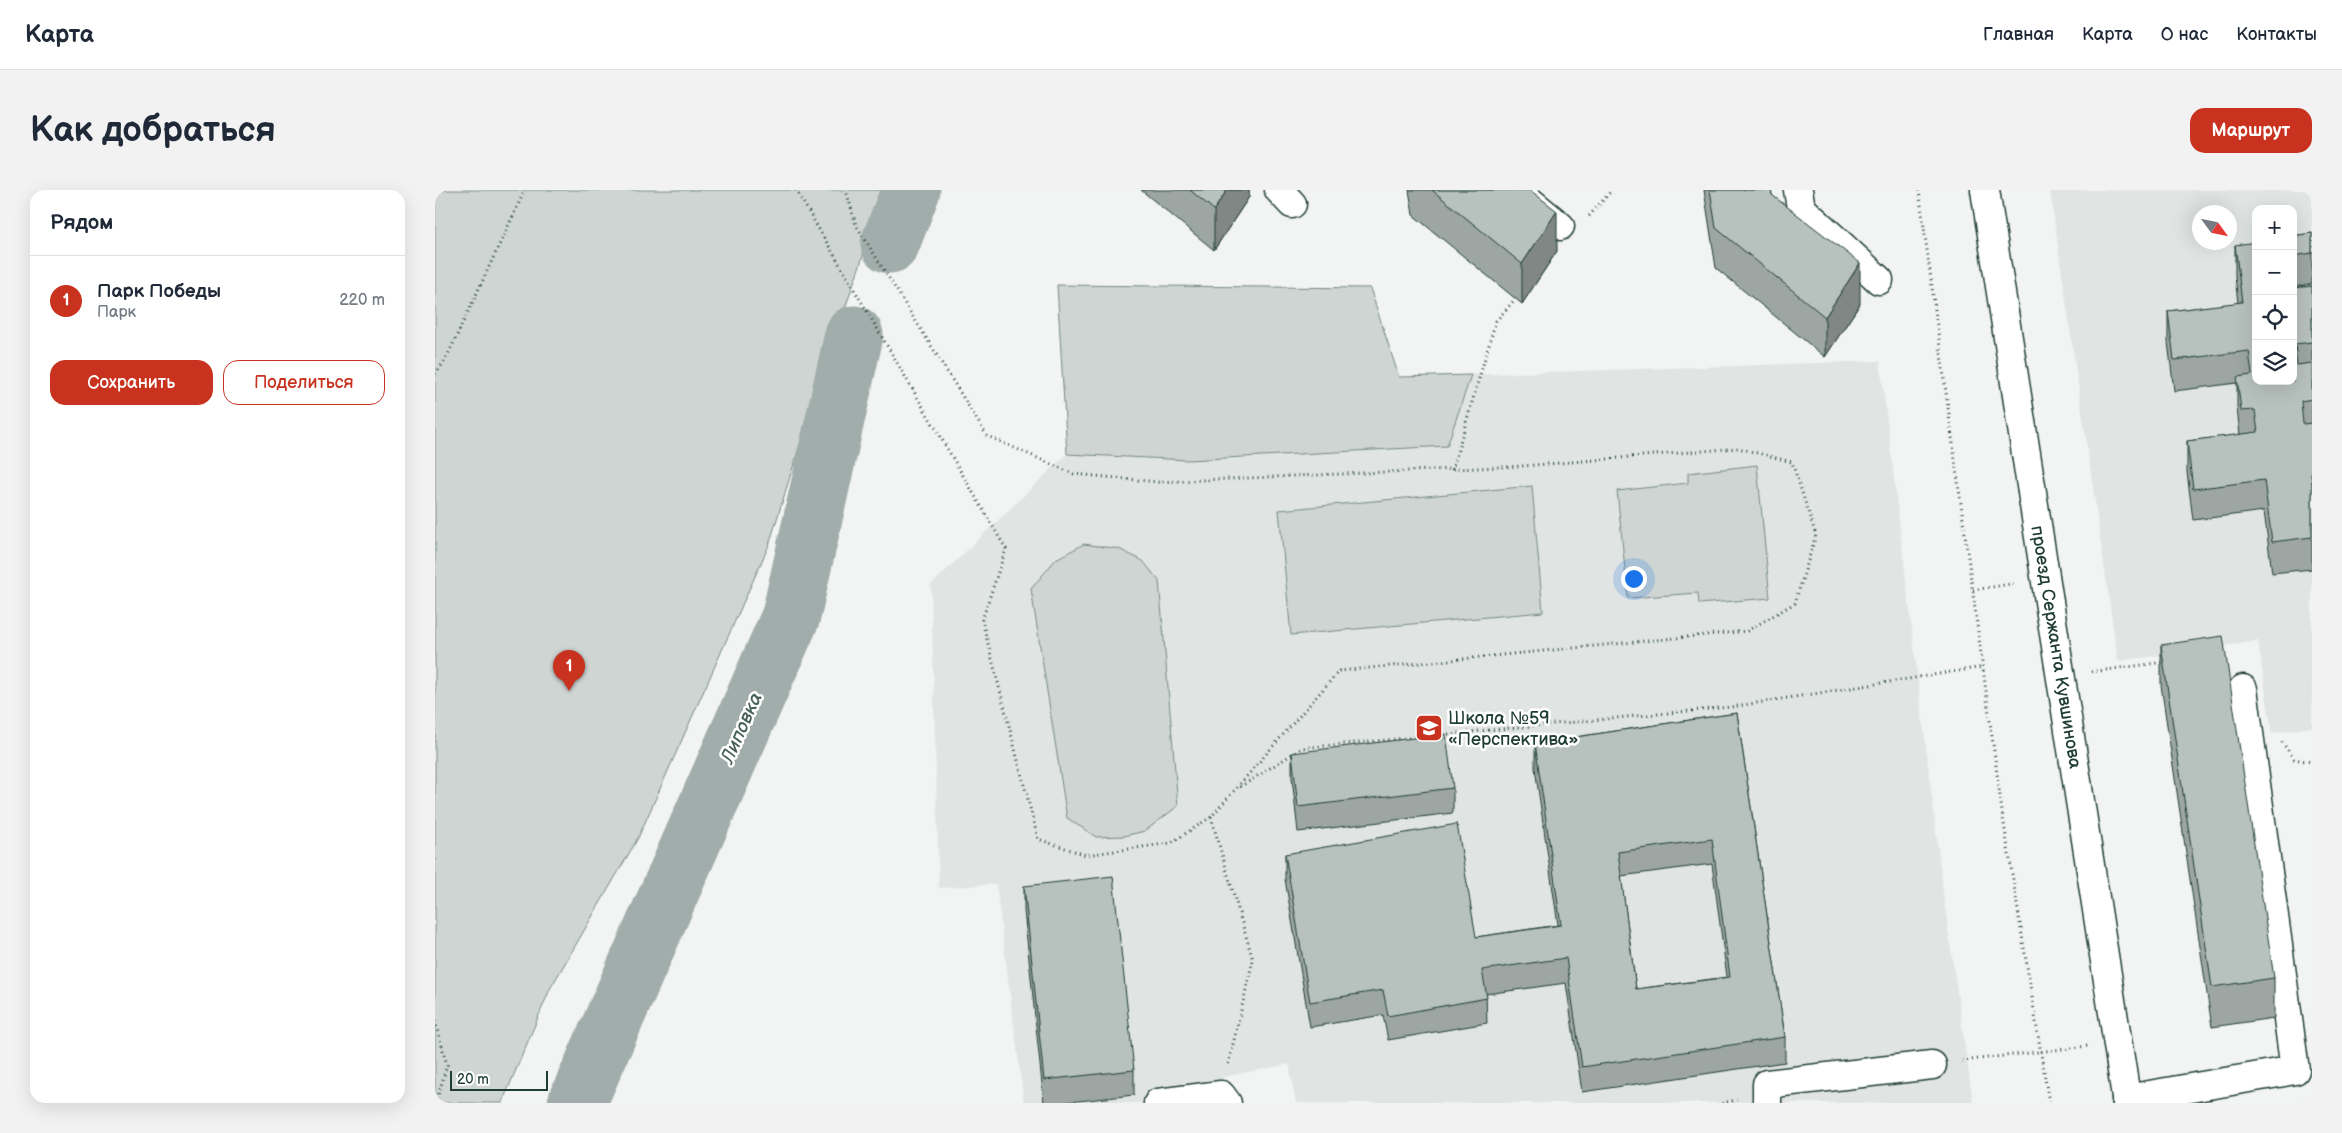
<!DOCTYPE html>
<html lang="ru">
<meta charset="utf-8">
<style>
body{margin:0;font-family:"Balsamiq Sans",sans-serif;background:#f2f2f3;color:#1f2937}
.controls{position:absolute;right:15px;top:15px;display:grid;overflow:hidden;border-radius:10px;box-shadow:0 5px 20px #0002}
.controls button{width:45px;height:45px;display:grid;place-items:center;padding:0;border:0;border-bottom:1px solid #e0e1e3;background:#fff;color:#1f2937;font:25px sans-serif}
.compass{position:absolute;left:1757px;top:15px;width:45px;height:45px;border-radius:50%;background:#fff;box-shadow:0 5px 20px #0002;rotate:123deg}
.scale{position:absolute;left:15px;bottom:12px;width:98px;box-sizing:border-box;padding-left:5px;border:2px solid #1f3d34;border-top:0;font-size:14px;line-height:18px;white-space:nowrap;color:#1f3d34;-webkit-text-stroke:4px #fff;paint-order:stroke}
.you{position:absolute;left:1198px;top:388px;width:18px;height:18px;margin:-12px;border:4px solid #fff;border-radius:50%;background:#1a73e8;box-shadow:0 0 0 8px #1a73e833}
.badge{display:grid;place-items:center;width:32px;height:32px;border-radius:50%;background:#c8321e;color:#fff;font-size:16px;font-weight:700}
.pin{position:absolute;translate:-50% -41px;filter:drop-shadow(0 1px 2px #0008)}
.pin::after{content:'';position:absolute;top:26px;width:18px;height:15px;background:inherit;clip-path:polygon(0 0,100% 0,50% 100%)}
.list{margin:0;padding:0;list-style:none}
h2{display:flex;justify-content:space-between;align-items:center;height:65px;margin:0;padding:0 20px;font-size:21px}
h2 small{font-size:16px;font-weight:400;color:#747a83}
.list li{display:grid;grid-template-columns:32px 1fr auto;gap:15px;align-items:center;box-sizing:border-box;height:90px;padding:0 20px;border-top:1px solid #e0e1e3}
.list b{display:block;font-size:19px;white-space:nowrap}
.list p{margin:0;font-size:16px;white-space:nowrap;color:#747a83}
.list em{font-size:16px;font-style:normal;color:#747a83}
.actions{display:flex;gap:10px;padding:15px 20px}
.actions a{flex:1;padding:11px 0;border:1px solid #c8321e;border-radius:15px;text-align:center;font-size:18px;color:#c8321e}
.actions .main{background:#c8321e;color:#fff}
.icon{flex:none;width:28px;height:28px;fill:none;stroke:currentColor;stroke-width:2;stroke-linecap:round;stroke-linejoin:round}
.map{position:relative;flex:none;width:1877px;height:913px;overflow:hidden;border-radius:15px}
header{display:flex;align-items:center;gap:30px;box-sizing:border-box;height:70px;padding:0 25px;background:#fff;border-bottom:1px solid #e0e1e3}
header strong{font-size:24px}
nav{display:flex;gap:28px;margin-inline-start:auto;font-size:18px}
.intro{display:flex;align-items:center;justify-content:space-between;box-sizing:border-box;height:120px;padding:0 30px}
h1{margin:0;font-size:35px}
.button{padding:12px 22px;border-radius:15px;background:#c8321e;color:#fff;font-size:18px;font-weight:700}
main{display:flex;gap:30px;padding:0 30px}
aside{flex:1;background:#fff;border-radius:15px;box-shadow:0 5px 20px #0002}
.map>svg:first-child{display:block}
.built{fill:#e0e4e3;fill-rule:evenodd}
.green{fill:#ced5d3;stroke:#768984}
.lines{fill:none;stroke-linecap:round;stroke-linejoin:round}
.river{stroke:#a1adaa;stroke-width:59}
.minor-casing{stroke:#1f3d34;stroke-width:31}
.path{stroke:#1f3d34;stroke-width:3;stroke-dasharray:1 4;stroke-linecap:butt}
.minor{stroke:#fff;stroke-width:28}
.wall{fill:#9da6a3;stroke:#1f3d34;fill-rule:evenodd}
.shaded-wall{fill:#808784;stroke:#1f3d34}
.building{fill:#b7c1bd;stroke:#1f3d34;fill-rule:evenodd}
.labels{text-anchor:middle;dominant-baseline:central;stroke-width:5;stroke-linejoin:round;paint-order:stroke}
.street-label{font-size:18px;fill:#1f3d34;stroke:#fff}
.poi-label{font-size:18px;fill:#1f3d34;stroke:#fff;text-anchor:start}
.water-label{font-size:19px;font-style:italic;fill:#465f57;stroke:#fff}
</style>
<header>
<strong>Карта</strong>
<nav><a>Главная</a><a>Карта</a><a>О нас</a><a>Контакты</a></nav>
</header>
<div class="intro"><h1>Как добраться</h1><a class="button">Маршрут</a></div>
<main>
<aside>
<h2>Рядом<small></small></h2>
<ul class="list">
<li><span class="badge">1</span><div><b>Парк Победы</b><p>Парк</p></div><em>220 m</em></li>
</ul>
<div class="actions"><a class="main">Сохранить</a><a>Поделиться</a></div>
</aside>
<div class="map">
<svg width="1877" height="913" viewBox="0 0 1877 913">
<rect width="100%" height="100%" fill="#f2f3f3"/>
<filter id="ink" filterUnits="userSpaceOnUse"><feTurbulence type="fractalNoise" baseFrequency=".02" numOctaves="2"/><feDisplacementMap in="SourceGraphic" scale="10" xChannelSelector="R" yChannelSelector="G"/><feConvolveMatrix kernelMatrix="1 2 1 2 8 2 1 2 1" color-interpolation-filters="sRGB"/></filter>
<g filter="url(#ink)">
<g class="built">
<path d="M1615 0H1877V537L1837 543 1823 451 1683 471ZM1821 19H1858V191H1821ZM1764 22H1794V52H1764Z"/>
<path d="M622 95 935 98 964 187 1445 171 1510 718 1538 913H861L854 874 788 887 786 913H589L561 694 504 698 496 395 632 264Z"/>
</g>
<g class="green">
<path d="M0 0H451L381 202 334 355 203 648 115 799 67 913H0Z"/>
<path d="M622 95 935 98 964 187 1036 185 1012 256 753 270 632 264Z"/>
<path d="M1322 275 1335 408 1264 414 1263 403 1193 408 1182 301 1253 293V283Z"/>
<path d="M1097 296 1108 422 856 445 844 320Z"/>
<path d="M649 354 684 359 708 371 724 391 743 616 710 641 689 646 661 647 632 628 596 399 621 369Z"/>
</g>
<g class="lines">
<g class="river">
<path d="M455 54 476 0"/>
<path d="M142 913 356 426 419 145"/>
</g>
<g class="minor-casing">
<g id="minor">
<path d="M844 0 857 14"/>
<path d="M1081 0 1125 36"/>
<path d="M1363 0 1366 18 1444 90"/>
<path d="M1550 0 1692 913"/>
<path d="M1691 909 1860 880 1808 499"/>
<path d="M723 913 786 905 792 913"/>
<path d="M1332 913V894L1497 875"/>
</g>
</g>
<g class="path">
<path d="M361 0 571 359 547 430 603 649 651 665 736 653 776 627 904 481 1312 441 1360 413 1381 345 1357 272 1303 258 1088 276 723 292 639 284 552 246 421 35 411 0"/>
<path d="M1484 0 1567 621 1614 913"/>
<path d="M1154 26 1177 0"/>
<path d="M0 184 10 171 90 0"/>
<path d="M1017 280 1061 131 1082 107"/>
<path d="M1538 400 1582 393"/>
<path d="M1656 482 1729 472"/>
<path d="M1847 552 1859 569 1877 572"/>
<path d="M805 597 867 558 1296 517 1548 477"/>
<path d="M776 627 818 770 793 875"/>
<path d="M0 831 12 875 1 913"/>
<path d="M1527 871 1653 856"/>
<path d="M1287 913 1302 910"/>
</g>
<use href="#minor" class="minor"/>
</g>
<g class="wall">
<path d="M706 0H814V7L779 60Z"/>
<path d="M974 0H1095L1122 61 1087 114 978 25Z"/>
<path d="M1269 0H1336L1337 5 1425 114 1390 167 1281 78Z"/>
<path d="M1877 43V94L1858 97V46Z"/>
<path d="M1800 55 1821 191 1858 98 1877 96V379L1837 383 1829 321 1758 330 1752 282V251L1805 245 1802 218V193L1739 201 1733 152V121L1803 113 1800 86Z"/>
<path d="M1726 455 1839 788V828L1777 837 1726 495Z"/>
<path d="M1302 523 1350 847V872L1147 902 1131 793 1051 804 1052 833 953 850 948 825 875 837 850 689V664L1041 747 1123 735 1100 578V553ZM1277 674 1292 787 1201 799 1186 686Z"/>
<path d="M857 563 1018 598V623L863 642 857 588Z"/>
<path d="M589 696 699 880V905L624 913H609L589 721Z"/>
</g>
<g class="shaded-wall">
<path d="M792 0H814V7L779 60V20Z"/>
<path d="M1122 21V61L1087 114V74Z"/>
<path d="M1425 73V114L1390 167V127Z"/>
</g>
<g class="building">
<path d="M755 0H792L779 20Z"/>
<path d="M997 0H1095L1122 21 1087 74Z"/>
<path d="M1275 0H1336L1337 5 1425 73 1390 127 1281 38Z"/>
<path d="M1877 43V63L1858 66V46Z"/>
<path d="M1821 52V191H1858V98L1877 96V152L1860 154 1862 175 1877 173V209L1866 211 1868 234 1877 233V284H1876L1877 294V347L1837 352 1829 290 1758 299 1752 251 1823 242 1820 220 1806 221 1802 187 1817 185 1814 161 1739 170 1733 121 1807 112 1800 55Z"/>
<path d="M1788 446 1839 788 1777 797 1726 455Z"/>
<path d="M1302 523 1350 847 1147 877 1131 768 1047 780 1052 808 953 826 948 800 875 812 850 664 1022 634 1041 747 1126 735 1100 553ZM1277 649 1295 787 1201 799 1183 662Z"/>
<path d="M1011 544 1018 598 863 617 857 563Z"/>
<path d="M678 686 699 880 609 890 589 696Z"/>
</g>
</g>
<defs>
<g id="school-square" transform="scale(1.4375)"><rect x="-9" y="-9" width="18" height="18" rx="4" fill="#c8321e" stroke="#fff"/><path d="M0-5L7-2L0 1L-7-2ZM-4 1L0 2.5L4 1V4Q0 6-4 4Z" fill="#fff"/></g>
</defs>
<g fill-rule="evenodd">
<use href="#school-square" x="994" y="538"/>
</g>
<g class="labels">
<g class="street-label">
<text transform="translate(1621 457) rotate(81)">проезд Сержанта Кувшинова</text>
</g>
<g class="poi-label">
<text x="1013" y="528">Школа №59<tspan x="1013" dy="21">«Перспектива»</tspan></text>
</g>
<g class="water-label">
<text transform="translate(307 538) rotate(-66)">Липовка</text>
</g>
</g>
</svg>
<div class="controls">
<button>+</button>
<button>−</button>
<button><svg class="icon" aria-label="locate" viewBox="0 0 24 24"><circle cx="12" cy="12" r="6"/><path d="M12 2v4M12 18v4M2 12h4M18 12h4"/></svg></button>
<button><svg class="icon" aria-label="layers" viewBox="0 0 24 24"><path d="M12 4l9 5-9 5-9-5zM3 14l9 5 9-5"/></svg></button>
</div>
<svg class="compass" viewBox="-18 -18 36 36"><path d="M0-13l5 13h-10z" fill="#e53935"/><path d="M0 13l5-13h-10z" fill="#747a83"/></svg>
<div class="scale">20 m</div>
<div class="you"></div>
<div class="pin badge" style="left:134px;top:501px">1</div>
</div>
</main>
